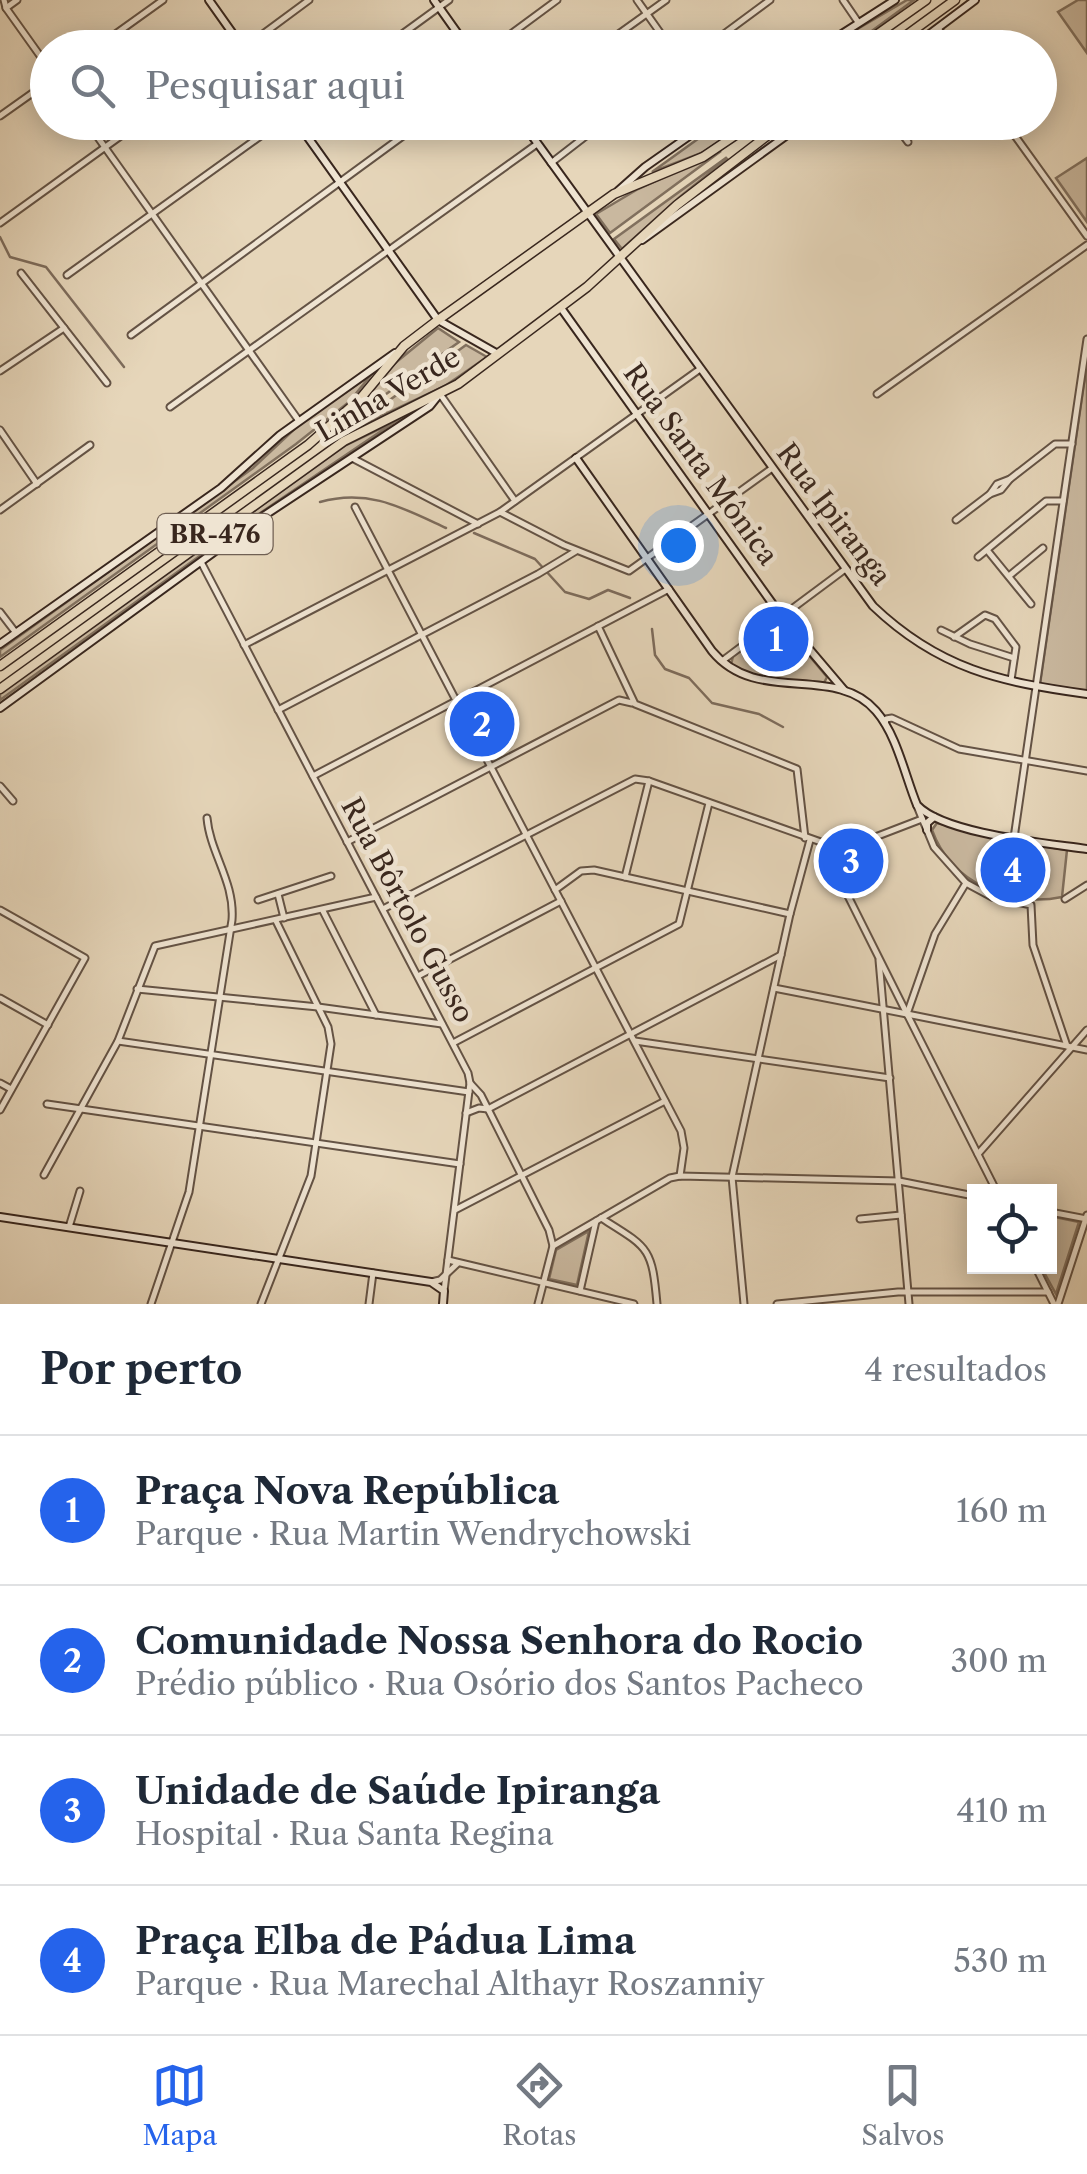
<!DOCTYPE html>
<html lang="pt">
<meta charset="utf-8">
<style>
body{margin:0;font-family:"Libre Caslon Text",serif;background:#f6f6f7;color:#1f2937}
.controls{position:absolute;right:30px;bottom:30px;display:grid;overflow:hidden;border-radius:0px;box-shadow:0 5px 25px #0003}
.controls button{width:90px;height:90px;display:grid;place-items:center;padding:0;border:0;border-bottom:2px solid #e0e1e3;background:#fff;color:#1f2937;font:50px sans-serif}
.you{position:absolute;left:678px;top:545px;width:35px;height:35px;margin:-25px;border:8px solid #fff;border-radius:50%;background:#1a73e8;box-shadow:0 0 0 15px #1a73e833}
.badge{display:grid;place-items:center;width:65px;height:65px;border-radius:50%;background:#2563eb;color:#fff;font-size:32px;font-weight:700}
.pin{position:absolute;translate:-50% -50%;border:5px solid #fff;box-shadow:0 2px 10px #0006}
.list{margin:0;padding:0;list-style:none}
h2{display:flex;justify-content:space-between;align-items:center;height:130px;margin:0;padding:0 40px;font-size:42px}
h2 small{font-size:32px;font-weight:400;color:#747a83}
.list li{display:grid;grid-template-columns:65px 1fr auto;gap:30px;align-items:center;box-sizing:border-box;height:150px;padding:0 40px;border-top:2px solid #e0e1e3}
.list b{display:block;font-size:38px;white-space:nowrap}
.list p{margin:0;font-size:32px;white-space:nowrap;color:#747a83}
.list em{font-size:32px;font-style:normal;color:#747a83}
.icon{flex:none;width:55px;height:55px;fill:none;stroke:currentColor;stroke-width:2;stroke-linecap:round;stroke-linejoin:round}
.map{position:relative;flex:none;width:1087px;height:1304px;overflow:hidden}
.search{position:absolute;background:#fff;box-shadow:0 5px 25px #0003;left:30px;right:30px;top:30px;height:110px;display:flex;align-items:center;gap:25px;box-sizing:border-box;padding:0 35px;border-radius:55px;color:#747a83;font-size:38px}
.sheet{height:730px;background:#fff}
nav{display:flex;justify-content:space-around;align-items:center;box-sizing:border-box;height:140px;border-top:2px solid #e0e1e3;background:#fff;font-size:28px;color:#747a83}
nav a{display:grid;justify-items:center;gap:5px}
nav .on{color:#2563eb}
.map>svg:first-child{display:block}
.green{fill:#c9b89f;stroke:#81705e;stroke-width:2.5}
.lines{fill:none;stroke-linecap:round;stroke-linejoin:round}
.stream{stroke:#7d6c5c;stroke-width:2.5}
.minor-casing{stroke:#645345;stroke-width:9}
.tertiary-casing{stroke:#645345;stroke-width:9}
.secondary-casing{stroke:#39271e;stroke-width:10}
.trunk-casing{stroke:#39271e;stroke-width:11}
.minor{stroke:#efe4d2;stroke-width:5}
.tertiary{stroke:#efe4d2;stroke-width:5}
.secondary{stroke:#efe4d2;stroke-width:6}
.trunk{stroke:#e6d6ba;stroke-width:8}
.labels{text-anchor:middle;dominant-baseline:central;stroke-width:9;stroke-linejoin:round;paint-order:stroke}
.shield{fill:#efe4d2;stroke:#706054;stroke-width:2.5}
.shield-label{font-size:25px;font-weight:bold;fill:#39271e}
.street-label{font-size:28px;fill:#39271e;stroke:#efe4d2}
</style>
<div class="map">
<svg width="1087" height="1304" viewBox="0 0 1087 1304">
<rect width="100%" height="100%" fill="#e6d6ba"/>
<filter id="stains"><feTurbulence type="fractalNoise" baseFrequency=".002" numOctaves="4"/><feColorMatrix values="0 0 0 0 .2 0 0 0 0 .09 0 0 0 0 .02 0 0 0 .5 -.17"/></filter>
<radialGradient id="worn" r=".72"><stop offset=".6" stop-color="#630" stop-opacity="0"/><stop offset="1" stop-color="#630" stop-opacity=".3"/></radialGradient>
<g class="green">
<path d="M907 0H914L850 47 825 48Z"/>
<path d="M1078 0H1087V53L1058 12Z"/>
<path d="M720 123H745L704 152 652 172Z"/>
<path d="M721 151 610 233 596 214 638 189Z"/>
<path d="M726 158 727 159 681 196 622 249 614 239Z"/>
<path d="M1087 158V222L1056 178Z"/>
<path d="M438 328 459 342 337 429 394 364Z"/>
<path d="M466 345 487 357 445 386 341 435Z"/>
<path d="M1087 363V691L1040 684Z"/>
<path d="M371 375 349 402 296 444 0 657V650L253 468 303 421Z"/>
<path d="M423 408 410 418 399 419 244 524 0 700V693L346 445Z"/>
<path d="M781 622 827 677 824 683 756 677 731 665 733 656Z"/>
<path d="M937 823 1004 840 1067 850 1062 897C1010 908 951 883 932 830Z"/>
<path d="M1050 1216 1079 1222 1056 1294 1041 1267 1050 1266Z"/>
<path d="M589 1231 577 1285 549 1279 556 1250Z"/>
</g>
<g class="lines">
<g class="stream">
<path d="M0 237 10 257 46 267 124 367"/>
<path d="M320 502C368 488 403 508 446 528"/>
<path d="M474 533 535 559 565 592 589 599 608 590 630 598"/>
<path d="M652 629 655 655 665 669 689 678 712 703 759 714 783 727"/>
</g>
<g class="minor-casing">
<g id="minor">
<path d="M4 0 6 8 48 67"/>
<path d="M843 0 858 22"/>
<path d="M6 8 17 0"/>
<path d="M938 28 951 48"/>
<path d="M96 48 163 0"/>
<path d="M244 48 309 0"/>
<path d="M383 48 449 0"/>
<path d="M492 48 557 0"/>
<path d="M599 48 666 0"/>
<path d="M705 48 770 0"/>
<path d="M0 116 48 82"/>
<path d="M87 122 299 421"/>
<path d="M893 122 908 142"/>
<path d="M1005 122 1087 236"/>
<path d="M551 163 604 122"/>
<path d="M0 223 140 122"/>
<path d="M21 273 107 383"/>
<path d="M67 275 280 122"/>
<path d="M131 335 422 122"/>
<path d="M0 371 64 328"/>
<path d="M440 394 515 501"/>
<path d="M877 394 1087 245"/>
<path d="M170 407 537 144"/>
<path d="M0 430 37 484"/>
<path d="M352 458 478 524"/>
<path d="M990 494 997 484 1010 479"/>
<path d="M355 507 681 1131 684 1148 680 1176"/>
<path d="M0 510 90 445"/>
<path d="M500 512 564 545 629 571 771 469"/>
<path d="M956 520 990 494 1001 490 1010 479 1055 444H1072"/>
<path d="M987 550 1031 604"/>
<path d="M978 557 1046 501H1063"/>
<path d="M1009 576 1043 548"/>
<path d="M0 612 16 633"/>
<path d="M598 626 635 704 797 769 805 838"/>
<path d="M941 630 970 644 1014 658"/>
<path d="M954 637 985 615 995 619 1016 647 1011 680"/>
<path d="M244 645 500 512 700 369"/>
<path d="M722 661 844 570"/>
<path d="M1036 687 1087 339"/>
<path d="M278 710 538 574 576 551"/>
<path d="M885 724 886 719 892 718 959 749 1087 771"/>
<path d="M313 776 669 589"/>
<path d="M0 786 13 801"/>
<path d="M347 842 619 700 632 703"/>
<path d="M822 844 907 1014"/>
<path d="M625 877 649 781"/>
<path d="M966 883 992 897 1031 905 1033 945 1067 1046"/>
<path d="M555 890 581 871 594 870 790 914"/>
<path d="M278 894 284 918"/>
<path d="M1065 899 1087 885"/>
<path d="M258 900 331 876"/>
<path d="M383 909 635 779 649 781 835 847 857 844 922 819"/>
<path d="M0 910 85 958 0 1110"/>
<path d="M323 911 376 1015"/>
<path d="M879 960 909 1304"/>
<path d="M418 976 561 901"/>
<path d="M774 988 907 1014"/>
<path d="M137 989 318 1007 442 1024"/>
<path d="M0 998 48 1025"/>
<path d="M118 1041 469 1092"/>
<path d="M635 1041 890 1078"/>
<path d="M453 1043 679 924 709 803"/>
<path d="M0 1083 11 1089"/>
<path d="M470 1083 481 1095 549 1230 553 1246 538 1304"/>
<path d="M47 1104 460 1164"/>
<path d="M466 1113 479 1108 488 1109 781 955"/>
<path d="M978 1154 1087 1030"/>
<path d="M44 1175 118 1041 155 946 376 897"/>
<path d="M455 1210 665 1101"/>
<path d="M1050 1212 1087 1219"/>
<path d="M601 1218C649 1248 652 1247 657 1304"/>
<path d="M860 1219 901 1215"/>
<path d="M69 1227 80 1191"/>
<path d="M553 1246 670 1178 680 1176 899 1181 974 1196"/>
<path d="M448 1260 634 1304"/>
<path d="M431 1282 440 1280 457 1264"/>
<path d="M580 1291 596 1221"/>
<path d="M151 1304 189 1192 232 920C235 882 210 853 207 818"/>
<path d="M261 1304 311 1176 331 1044 328 1027 276 921"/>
<path d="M369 1304 373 1273"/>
<path d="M744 1304 732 1177 790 914 810 840"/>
<path d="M777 1304 898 1292H1048"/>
<path d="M1058 1304 1087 1215"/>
</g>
</g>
<g class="tertiary-casing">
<g id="tertiary">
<path d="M637 0 671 48"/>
<path d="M201 562 468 1073 470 1083 444 1291"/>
<path d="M1014 838 1036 687"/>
<path d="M907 1014 935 934 966 883 934 847 917 806"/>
<path d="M907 1014 997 1192"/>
<path d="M907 1014 1087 1050"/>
<path d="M1035 1266 1054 1304"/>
</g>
</g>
<g class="secondary-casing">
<g id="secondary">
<path d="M209 0 243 48"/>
<path d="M434 0 468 48"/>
<path d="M820 48 895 0"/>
<path d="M911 48 975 0"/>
<path d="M297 122 438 320 498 354"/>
<path d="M522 122 873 606C939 669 1000 682 1087 694"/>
<path d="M618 191 645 167 709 122"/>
<path d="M642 240 805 122"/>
<path d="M561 308 782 617 844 690"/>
<path d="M576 458 712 651C757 706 835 663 876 711 897 735 905 776 917 805 944 834 1046 843 1087 849"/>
<path d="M0 644 221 488 280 435 395 353"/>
<path d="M0 708 262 517 430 406 438 396"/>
<path d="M927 830V823L934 817"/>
<path d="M0 1217 431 1282 444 1291 443 1304"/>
</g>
</g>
<g class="trunk-casing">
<g id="trunk">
<path d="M858 48 926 0"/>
<path d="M889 48 955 0"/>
<path d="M0 666 308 445 360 399 404 346 438 320 614 194 703 157 755 122"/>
<path d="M0 689 344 441 458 384 587 287 677 205 785 122"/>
</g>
</g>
<use href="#minor" class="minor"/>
<use href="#tertiary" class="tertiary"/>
<use href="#secondary" class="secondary"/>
<use href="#trunk" class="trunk"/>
</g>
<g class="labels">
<rect class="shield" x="157.5" y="514" width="115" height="40" rx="8"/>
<g class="shield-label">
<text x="215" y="534">BR-476</text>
</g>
<g class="street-label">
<text transform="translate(388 394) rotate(-30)">Linha Verde</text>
<text transform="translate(701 464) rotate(54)">Rua Santa Mônica</text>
<text transform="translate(834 514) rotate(53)">Rua Ipiranga</text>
<text transform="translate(408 910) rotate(62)">Rua Bôrtolo Gusso</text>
</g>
</g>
<rect width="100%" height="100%" filter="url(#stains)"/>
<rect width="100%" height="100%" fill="url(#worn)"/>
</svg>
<div class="controls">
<button><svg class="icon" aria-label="locate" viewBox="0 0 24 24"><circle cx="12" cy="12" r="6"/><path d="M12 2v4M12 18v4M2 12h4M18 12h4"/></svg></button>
</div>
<div class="you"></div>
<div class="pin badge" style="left:776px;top:639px">1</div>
<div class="pin badge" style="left:482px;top:724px">2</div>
<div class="pin badge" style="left:851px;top:861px">3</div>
<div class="pin badge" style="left:1013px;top:870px">4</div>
<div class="search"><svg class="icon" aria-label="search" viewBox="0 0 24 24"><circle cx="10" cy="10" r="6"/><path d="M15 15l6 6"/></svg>Pesquisar aqui</div>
</div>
<section class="sheet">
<h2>Por perto<small>4 resultados</small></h2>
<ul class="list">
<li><span class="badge">1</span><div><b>Praça Nova República</b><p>Parque · Rua Martin Wendrychowski</p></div><em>160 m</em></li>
<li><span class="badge">2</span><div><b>Comunidade Nossa Senhora do Rocio</b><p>Prédio público · Rua Osório dos Santos Pacheco</p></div><em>300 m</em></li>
<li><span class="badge">3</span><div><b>Unidade de Saúde Ipiranga</b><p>Hospital · Rua Santa Regina</p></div><em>410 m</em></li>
<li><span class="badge">4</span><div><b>Praça Elba de Pádua Lima</b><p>Parque · Rua Marechal Althayr Roszanniy</p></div><em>530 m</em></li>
</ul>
</section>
<nav>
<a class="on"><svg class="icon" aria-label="map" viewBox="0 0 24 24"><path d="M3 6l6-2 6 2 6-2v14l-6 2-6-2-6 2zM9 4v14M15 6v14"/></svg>Mapa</a>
<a><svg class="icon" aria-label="directions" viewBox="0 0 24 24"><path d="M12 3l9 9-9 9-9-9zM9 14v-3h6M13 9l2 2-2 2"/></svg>Rotas</a>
<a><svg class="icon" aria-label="saved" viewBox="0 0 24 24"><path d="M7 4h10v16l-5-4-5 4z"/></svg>Salvos</a>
</nav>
